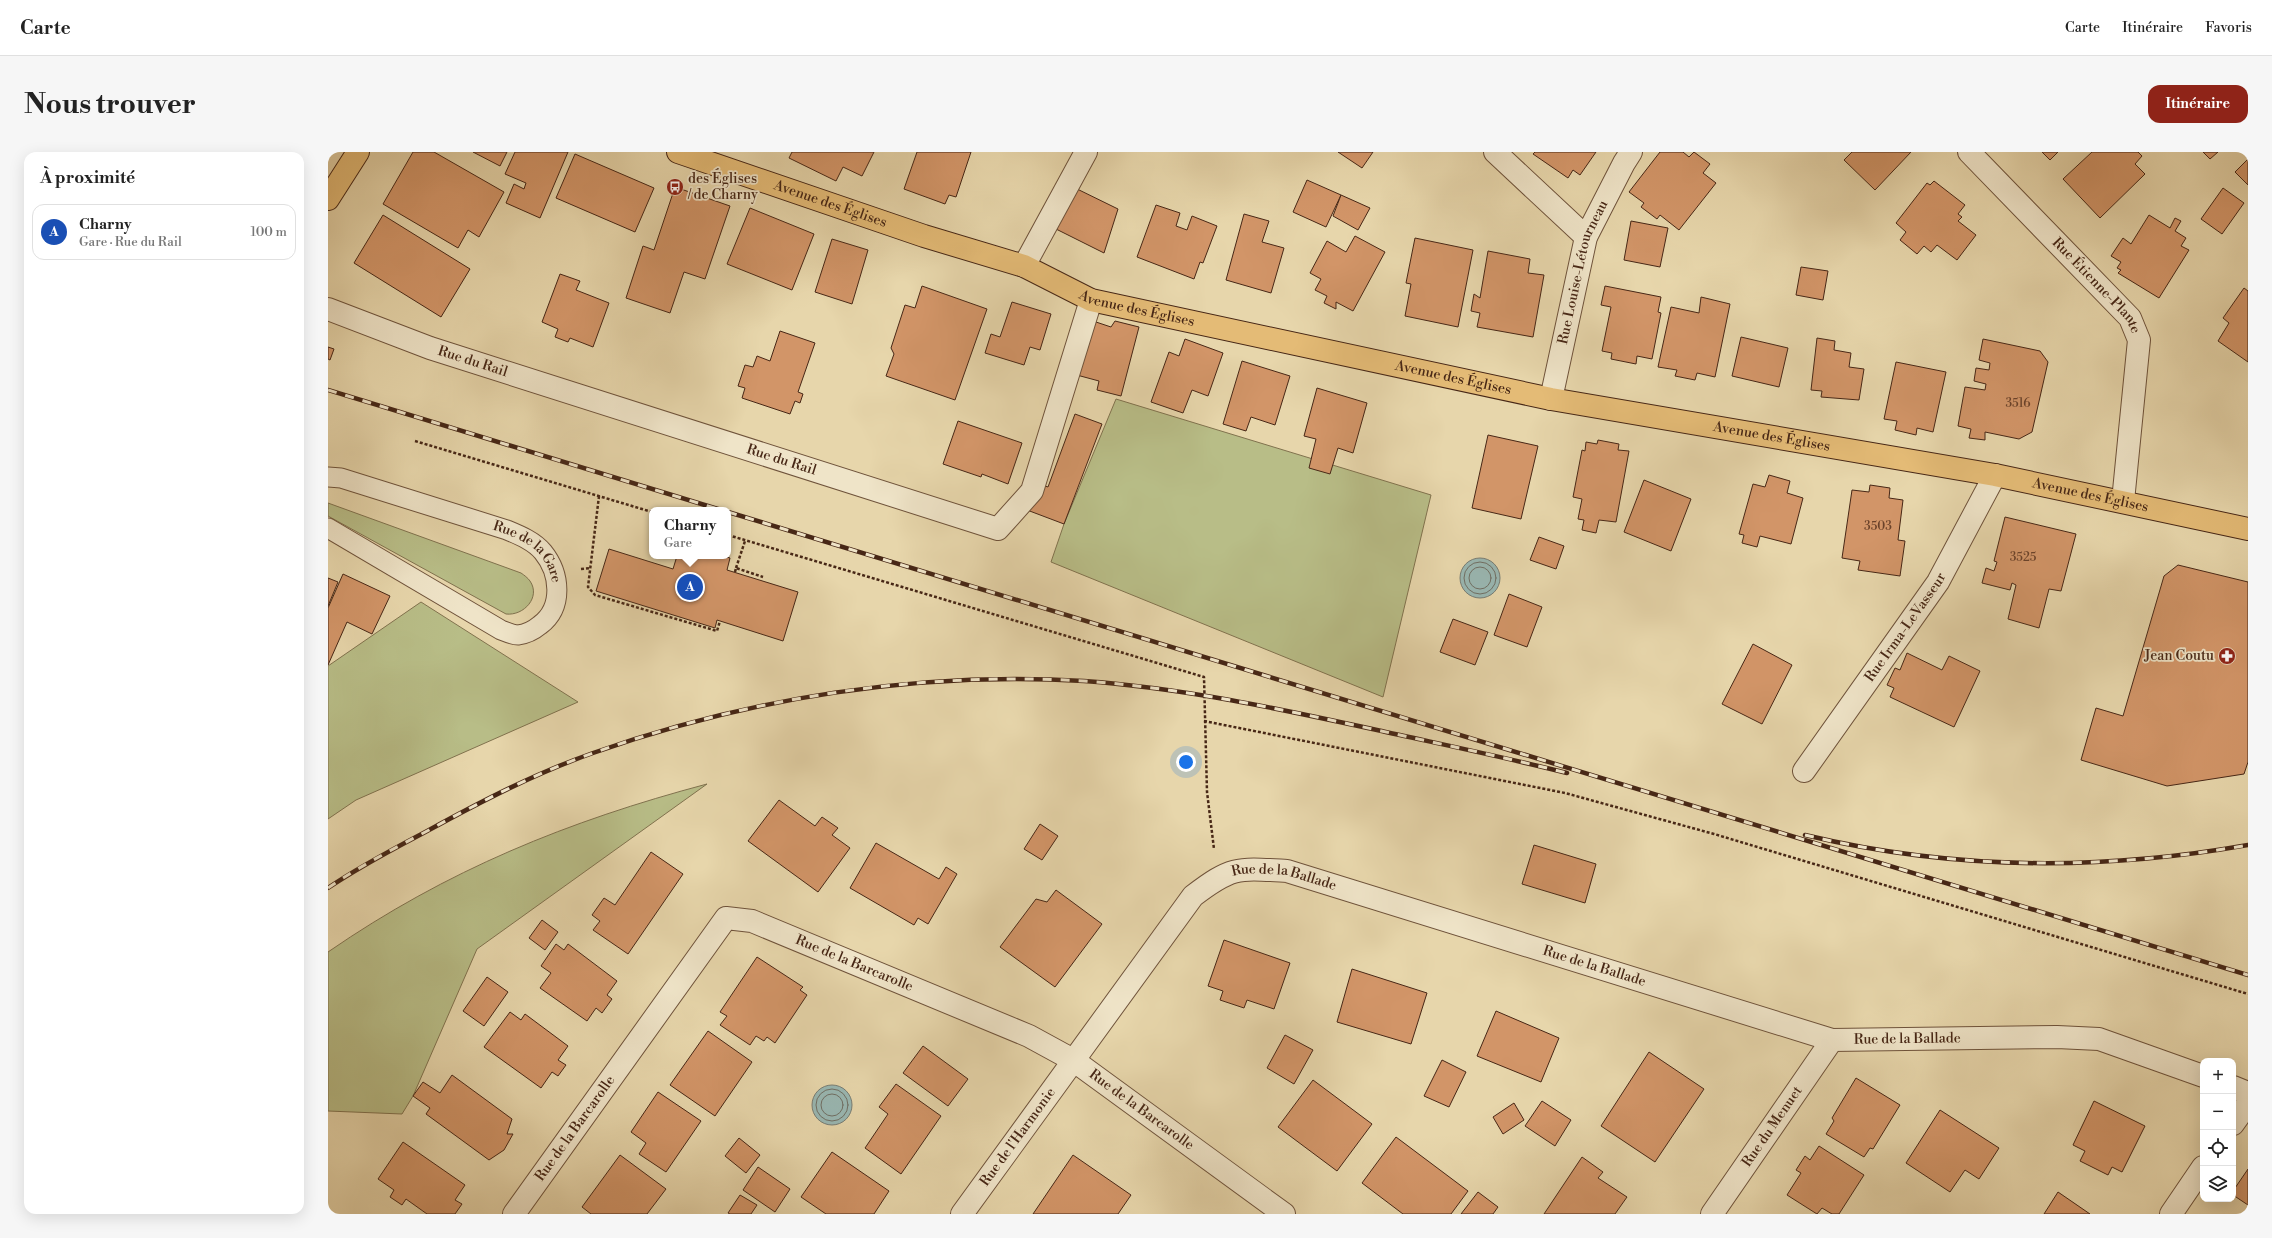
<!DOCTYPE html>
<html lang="fr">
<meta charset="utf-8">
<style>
body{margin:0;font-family:"Libre Bodoni",serif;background:#f6f6f6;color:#222}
.controls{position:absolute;right:12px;bottom:12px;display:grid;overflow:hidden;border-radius:8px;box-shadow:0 4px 16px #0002}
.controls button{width:36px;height:36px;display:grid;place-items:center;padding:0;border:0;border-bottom:1px solid #e0e0e0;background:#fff;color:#222;font:20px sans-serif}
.you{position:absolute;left:858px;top:610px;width:14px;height:14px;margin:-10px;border:3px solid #fff;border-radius:50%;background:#1a73e8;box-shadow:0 0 0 6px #1a73e833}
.badge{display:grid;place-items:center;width:26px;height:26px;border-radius:50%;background:#8f2418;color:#fff;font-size:13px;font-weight:700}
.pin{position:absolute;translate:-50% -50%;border:2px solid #fff;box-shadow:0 1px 4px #0006}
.popup{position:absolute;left:321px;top:355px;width:82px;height:52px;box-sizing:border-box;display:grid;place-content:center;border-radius:8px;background:#fff;filter:drop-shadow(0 1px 3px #0005);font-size:13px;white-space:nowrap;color:#767676}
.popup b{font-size:15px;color:#222}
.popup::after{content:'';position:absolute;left:50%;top:100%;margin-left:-8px;border:8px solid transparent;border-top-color:#fff}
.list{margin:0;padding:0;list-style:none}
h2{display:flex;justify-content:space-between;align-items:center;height:52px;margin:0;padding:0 16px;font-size:17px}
h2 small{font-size:13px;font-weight:400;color:#767676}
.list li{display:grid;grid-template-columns:26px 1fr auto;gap:12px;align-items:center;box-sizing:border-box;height:56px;margin:0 8px 8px;padding:0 8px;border:1px solid #e0e0e0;border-radius:12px}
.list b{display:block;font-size:15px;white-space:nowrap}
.list p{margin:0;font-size:13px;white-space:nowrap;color:#767676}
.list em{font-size:13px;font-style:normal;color:#767676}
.icon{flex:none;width:22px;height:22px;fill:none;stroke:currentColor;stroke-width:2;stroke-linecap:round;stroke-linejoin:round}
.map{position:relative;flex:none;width:1920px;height:1062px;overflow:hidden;border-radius:12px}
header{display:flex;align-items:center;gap:24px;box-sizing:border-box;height:56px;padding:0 20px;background:#fff;border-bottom:1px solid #e0e0e0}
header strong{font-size:19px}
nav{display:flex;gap:22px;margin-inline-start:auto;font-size:14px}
.intro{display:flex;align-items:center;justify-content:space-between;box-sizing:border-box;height:96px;padding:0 24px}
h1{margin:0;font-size:28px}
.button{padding:10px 18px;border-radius:12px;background:#8f2418;color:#fff;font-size:14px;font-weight:700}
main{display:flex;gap:24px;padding:0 24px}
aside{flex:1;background:#fff;border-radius:12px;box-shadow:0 4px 16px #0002}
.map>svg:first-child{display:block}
.green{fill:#b8bd87;stroke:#80724e}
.water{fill:#99b7b2;stroke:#787d74}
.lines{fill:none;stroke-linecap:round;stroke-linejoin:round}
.shore{stroke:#706f64;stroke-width:1}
.building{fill:#d29568;stroke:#472716}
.lane-casing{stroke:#6f533b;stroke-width:21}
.street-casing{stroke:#6f533b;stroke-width:24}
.primary-casing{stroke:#472716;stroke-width:24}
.path{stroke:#472716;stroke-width:2.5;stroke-dasharray:3 2;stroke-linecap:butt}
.lane{stroke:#efe4c8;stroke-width:19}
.street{stroke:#efe4c8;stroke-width:22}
.primary{stroke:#e4bb76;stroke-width:22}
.rail-casing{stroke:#472716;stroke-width:4.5}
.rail{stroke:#efe4c8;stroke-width:3;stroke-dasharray:9;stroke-linecap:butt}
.labels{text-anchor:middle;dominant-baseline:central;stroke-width:3.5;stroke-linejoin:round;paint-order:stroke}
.number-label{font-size:12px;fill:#6a422a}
.poi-label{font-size:14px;fill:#472716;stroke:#efe4c8;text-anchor:start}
.street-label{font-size:14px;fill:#472716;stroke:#efe4c8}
</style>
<header>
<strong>Carte</strong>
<nav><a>Carte</a><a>Itinéraire</a><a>Favoris</a></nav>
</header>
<div class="intro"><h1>Nous trouver</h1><a class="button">Itinéraire</a></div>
<main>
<aside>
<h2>À proximité<small></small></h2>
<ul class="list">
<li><span class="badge" style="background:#1a4fb4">A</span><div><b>Charny</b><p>Gare · Rue du Rail</p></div><em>100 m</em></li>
</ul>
</aside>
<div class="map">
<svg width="1920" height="1062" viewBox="0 0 1920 1062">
<rect width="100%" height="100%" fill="#e7d6ab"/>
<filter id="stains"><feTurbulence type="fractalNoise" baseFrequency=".005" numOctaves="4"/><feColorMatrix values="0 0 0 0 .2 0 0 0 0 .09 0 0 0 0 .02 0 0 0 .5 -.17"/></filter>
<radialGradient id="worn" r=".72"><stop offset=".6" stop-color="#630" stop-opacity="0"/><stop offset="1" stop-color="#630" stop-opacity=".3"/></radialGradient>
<g class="green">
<path d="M788 247 1103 343 1055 545 723 410 736 372Z"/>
<path d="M0 351 193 421C196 423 200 426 202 429 213 445 196 464 178 462L0 364Z"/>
<path d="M93 450 250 550 28 648 0 667V514Z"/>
<path d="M379 632 149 797 85 944 74 962 0 959V800C119 718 240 669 379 632Z"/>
</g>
<g class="water">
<circle cx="1152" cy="426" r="20"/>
<circle cx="504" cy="953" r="20"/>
</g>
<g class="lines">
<g class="shore">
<circle cx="1152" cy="426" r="16"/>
<circle cx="1152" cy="426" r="11"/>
<circle cx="504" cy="953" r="16"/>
<circle cx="504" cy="953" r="11"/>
</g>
</g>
<g class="building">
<path d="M85 0H106L176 40 151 85 140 78 130 96 55 52Z"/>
<path d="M145 0H179L172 14Z"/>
<path d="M187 0H240L212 66 178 51 186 32 196 37 198 31 177 22Z"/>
<path d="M464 0H546L534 24 515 15 508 29 461 6Z"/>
<path d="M589 0H643L628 45 621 43 617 52 576 37Z"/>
<path d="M1010 0H1045L1034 16Z"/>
<path d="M1207 0H1268L1252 23 1245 18 1240 26 1205 2Z"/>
<path d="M1332 0H1355L1361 5 1366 0 1382 12 1375 21 1388 31 1351 78 1332 63 1329 67 1313 55 1316 51 1301 40Z"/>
<path d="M1524 0H1583L1547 38 1516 8Z"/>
<path d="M1714 0H1730L1722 8Z"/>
<path d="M1764 0H1810L1814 4 1807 12 1817 22 1772 66 1735 27Z"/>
<path d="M1875 0H1890L1882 7Z"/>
<path d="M247 2 326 36 307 80 228 46Z"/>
<path d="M1920 7V33L1907 20Z"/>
<path d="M979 28 1013 43 998 75 965 60Z"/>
<path d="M1606 29 1637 53 1630 62 1634 65 1630 69 1648 83 1629 108 1609 93 1603 100 1596 94 1589 102 1572 88 1578 80 1568 71 1599 31 1602 33Z"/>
<path d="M743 34 790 57 776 101 728 77Z"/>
<path d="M347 35 402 54 377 127 356 120 342 161 298 146 315 94 326 98Z"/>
<path d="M1895 36 1916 51 1894 82 1873 67Z"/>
<path d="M1013 43 1042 56 1030 78 1005 64Z"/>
<path d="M828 53 852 61 848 74 859 78 864 64 889 74 875 111 872 110 866 127 809 105Z"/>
<path d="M422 56 486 82 464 138 399 112Z"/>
<path d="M916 62 941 69 934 90 956 96 943 141 898 128Z"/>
<path d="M55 63 142 117 113 165 26 111Z"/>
<path d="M1821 63 1842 76 1847 66 1853 69 1847 79 1858 86 1853 94 1861 98 1831 146 1790 121 1793 118 1789 116 1793 110 1783 104 1795 86 1803 92Z"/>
<path d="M1303 69 1340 76 1332 115 1296 108Z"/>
<path d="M1027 84 1057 100 1025 159 1008 150V157L996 151 999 144 987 138 993 127 982 121 999 89 1018 100Z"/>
<path d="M1087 86 1145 98 1130 175 1077 164 1083 132 1078 131Z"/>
<path d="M504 87 540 98 524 152 487 140Z"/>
<path d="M1160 99 1202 107 1200 121 1216 123 1205 185 1149 175 1152 161 1143 159 1146 142 1152 146Z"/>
<path d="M1473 115 1500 119 1495 148 1468 143Z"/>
<path d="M232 122 252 129 248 138 281 151 265 195 242 186 240 190 227 185 230 177 214 170Z"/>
<path d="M594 134 659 157 627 248 558 224 566 202 563 196 577 153 587 156Z"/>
<path d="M1277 134 1333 145 1330 160 1333 161 1324 207 1309 204 1308 212 1283 207 1284 201 1274 199 1283 155 1273 153Z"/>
<path d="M1916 136 1920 139V210L1890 189 1901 171 1895 166Z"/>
<path d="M1373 145 1402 152 1387 225 1369 221 1367 228 1347 224 1349 218 1330 215 1343 155 1371 161Z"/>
<path d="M684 150 723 162 712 198 702 195 696 213 657 201 663 182 672 185Z"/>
<path d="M765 169 783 175 787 169 811 175 793 244 769 238 771 229 745 222Z"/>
<path d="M452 179 487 191 470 240 475 242 472 251 467 249 462 262 414 246 417 236 410 234 417 213 425 215 429 204 442 209Z"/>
<path d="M1413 185 1460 196 1451 235 1404 224Z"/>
<path d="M1489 186 1507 189 1506 198 1523 201 1521 215 1536 217 1531 248 1493 245 1494 239 1483 238Z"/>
<path d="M857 187 895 201 880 244 864 238 855 261 823 250 841 200 851 204Z"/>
<path d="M1655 187 1712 199 1720 210 1704 280 1691 287 1657 280V288L1641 286 1643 277 1630 274 1637 235 1657 238 1658 232 1646 229 1648 216 1661 218 1662 211 1651 208Z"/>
<path d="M0 195 6 197 2 208 0 207Z"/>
<path d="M914 209 962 224 947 273 923 265 918 279 895 272Z"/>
<path d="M1568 210 1618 220 1605 280 1589 276 1588 283 1567 278 1569 269 1556 267Z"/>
<path d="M989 236 1039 251 1025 301 1010 296 1002 322 981 316 988 287 976 284Z"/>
<path d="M747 262 774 272 736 372 699 358 709 331 720 335Z"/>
<path d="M630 269 694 291 680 332 654 322 653 325 615 312Z"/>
<path d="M1160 283 1210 294 1193 367 1144 356Z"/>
<path d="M1270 288 1291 292 1290 298 1301 299 1288 370 1271 368 1268 381 1254 378 1256 368 1250 367 1254 347 1245 345 1254 298 1257 299 1258 290 1269 292Z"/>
<path d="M1441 323 1462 329 1459 341 1475 346 1463 392 1432 384 1429 395 1414 391 1416 383 1411 382 1425 332 1437 335Z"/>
<path d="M1316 328 1363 347 1343 399 1296 380Z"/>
<path d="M1542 333 1562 336 1561 346 1575 348 1570 388 1577 389 1572 424 1530 418 1532 409 1514 406 1524 338 1541 340Z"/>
<path d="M1677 365 1748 382 1733 439 1721 437 1711 476 1680 467 1688 433 1684 431 1682 438 1654 431 1658 416 1666 419 1669 410 1666 409Z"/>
<path d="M1211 385 1236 394 1228 417 1202 408Z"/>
<path d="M281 397 345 417 349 404H396L402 406 399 418 470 440 455 489 389 468 387 476 268 439Z"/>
<path d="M1850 413 1920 430V610L1916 622 1839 634 1753 608 1768 556 1795 564 1836 424Z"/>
<path d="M15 422 62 444 44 482 19 470 0 513V456Z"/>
<path d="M0 426 10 430 0 454Z"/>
<path d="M1181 442 1214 455 1199 495 1166 483Z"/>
<path d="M1125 467 1160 480 1147 513 1112 500Z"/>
<path d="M1425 492 1464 513 1434 572 1394 552Z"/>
<path d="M1579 501 1614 518 1621 504 1652 519 1626 575 1562 545 1566 536 1559 533 1567 516 1572 518Z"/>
<path d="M451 648 487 674 494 665 510 676 504 683 522 696 490 740 420 689Z"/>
<path d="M712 672 730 684 714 708 696 697Z"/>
<path d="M548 691 611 727 618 715 629 722 600 772 590 766 586 773 522 736Z"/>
<path d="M1206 693 1268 712 1257 751 1194 732Z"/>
<path d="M323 700 355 722 300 802 265 778 272 769 264 763 276 746 287 753Z"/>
<path d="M728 738 774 772 727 835 672 795 708 747 719 750Z"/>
<path d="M214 768 230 780 217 798 201 786Z"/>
<path d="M896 788 962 811 946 857 919 848 916 856 892 848 895 839 880 834Z"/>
<path d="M228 792 236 798 240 792 289 829 279 843 284 847 274 861 268 856 259 869 212 836 223 821 213 814Z"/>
<path d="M429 805 475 835 472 838 479 843 447 891 439 885 436 889 428 884 422 893 392 873 399 864 392 860Z"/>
<path d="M1024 817 1099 841 1083 892 1009 870Z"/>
<path d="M159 825 180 840 156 874 135 859Z"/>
<path d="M1168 859 1231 886 1213 930 1149 904Z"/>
<path d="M182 860 193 868 197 862 240 894 230 908 238 913 230 924 224 920 213 936 156 895Z"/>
<path d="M380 879 424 910 387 964 342 933Z"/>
<path d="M957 883 985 898 966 932 939 916Z"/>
<path d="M595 894 640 927 620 954 575 921Z"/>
<path d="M1321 900 1376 937 1327 1010 1273 974Z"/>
<path d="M1114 908 1138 920 1121 955 1096 944Z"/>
<path d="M124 923 184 967 179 982H185L176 998 161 1008 98 962 102 956 85 944 95 930 112 941Z"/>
<path d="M1528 926 1572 953 1545 997 1542 996 1536 1005 1498 982 1506 969 1504 966Z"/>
<path d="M985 928 1044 972 1009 1019 950 975Z"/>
<path d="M568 932 613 964 573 1022 537 996 560 962 551 955Z"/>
<path d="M330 940 373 969 338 1020 311 1002 318 991 303 980Z"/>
<path d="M1214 949 1243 968 1227 994 1197 974Z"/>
<path d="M1766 949 1817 974 1794 1020 1784 1015 1780 1023 1752 1009 1757 999 1745 993Z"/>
<path d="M1186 951 1196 968 1175 982 1165 965Z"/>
<path d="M1612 958 1671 996 1651 1027 1637 1018 1622 1040 1578 1011Z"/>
<path d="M1068 985 1140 1039 1123 1062H1075L1034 1031Z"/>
<path d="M411 986 432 1003 418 1021 397 1004Z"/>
<path d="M75 990 137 1033 127 1048 134 1052 127 1062H99L78 1047 74 1053 62 1045 66 1038 50 1027Z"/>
<path d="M1491 994 1536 1023 1511 1062H1504L1494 1056 1489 1062 1459 1043 1473 1021 1468 1018 1477 1004 1482 1008Z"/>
<path d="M504 1000 561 1039 546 1062H498L473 1045Z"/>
<path d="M292 1003 338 1037 319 1062H263L254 1055Z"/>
<path d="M745 1003 803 1043 790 1062H705Z"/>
<path d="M1254 1005 1275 1020 1270 1026 1299 1045 1287 1062H1216Z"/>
<path d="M430 1015 462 1037 447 1060 415 1038Z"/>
<path d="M1920 1017V1053L1905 1043V1039Z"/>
<path d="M1150 1040 1170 1055 1165 1062H1133Z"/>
<path d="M1730 1040 1762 1062H1716Z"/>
<path d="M412 1043 429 1053 423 1062H402L400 1061Z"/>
</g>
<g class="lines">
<g class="lane-casing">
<g id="lane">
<path id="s1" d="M0 325 13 326 179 378C191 383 206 389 215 400 232 421 236 455 212 473 206 478 199 482 190 483 185 483 178 480 173 478L0 376"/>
</g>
</g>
<g class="street-casing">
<g id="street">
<path d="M1167 0 1258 85"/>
<path id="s2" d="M1641 0 1802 166 1811 188 1795 349"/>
<path d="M696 114 758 0"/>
<path id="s3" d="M0 157 102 196 670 377 704 339 763 148"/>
<path id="s4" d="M1223 247 1258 85 1296 11 1303 0"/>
<path id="s5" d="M1476 619 1610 430 1667 323"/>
<path d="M1905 935 1920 941"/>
<path d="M1905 972 1920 951"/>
<path id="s6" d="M186 1062 398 766 424 769 701 884 745 908 956 1062"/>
<path id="s7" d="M634 1062 865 744C904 714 910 716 959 719L1504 888 1729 885 1771 887 1875 924"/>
<path id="s8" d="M1384 1062 1504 888"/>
<path d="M1843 1062 1875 1015"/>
</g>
</g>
<g class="primary-casing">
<g id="primary">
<path id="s9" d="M350 0 596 84 696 114 763 148 1223 247 1667 323 1920 377"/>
<path d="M0 47 30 0"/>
</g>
</g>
<g class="path">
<path d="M87 289 324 360"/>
<path d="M271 344 260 435 267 443 389 479 392 469"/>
<path d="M400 383 876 525 879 640 886 697"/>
<path d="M408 416 417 389"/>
<path d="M253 417 263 416"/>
<path d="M407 420 408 416 435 425"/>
<path d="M876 569 1237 641 1386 682 1920 842"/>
</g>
<use href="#lane" class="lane"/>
<use href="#street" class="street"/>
<use href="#primary" class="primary"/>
<g class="rail-casing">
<g id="rail">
<path d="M0 238 393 358"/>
<path d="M400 360 1920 823"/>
<path d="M1477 683C1623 718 1773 719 1920 693"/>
<path d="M0 736C32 714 67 696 101 678 154 649 208 621 265 601 421 546 590 519 756 529 855 536 952 557 1049 578 1112 592 1176 605 1239 621"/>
</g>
</g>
<use href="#rail" class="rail"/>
</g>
<defs>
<g id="bus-disc" transform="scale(0.9)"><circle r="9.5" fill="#8f2418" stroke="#efe4c8"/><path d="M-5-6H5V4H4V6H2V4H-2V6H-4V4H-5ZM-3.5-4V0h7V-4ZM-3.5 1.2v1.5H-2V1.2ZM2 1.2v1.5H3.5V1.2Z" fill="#fff"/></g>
<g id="pharmacy-disc" transform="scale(0.9)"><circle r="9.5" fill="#8f2418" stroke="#efe4c8"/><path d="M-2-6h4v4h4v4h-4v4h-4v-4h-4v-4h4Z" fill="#fff"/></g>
</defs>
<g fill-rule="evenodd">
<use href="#bus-disc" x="347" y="35"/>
<use href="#pharmacy-disc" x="1899" y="504"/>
</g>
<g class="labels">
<g class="number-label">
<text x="1690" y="251">3516</text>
<text x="1550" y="374">3503</text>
<text x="1695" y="405">3525</text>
</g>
<g class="poi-label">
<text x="360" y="27">des Églises<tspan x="360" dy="16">/ de Charny</tspan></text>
<text x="1886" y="504" text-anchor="end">Jean Coutu</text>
</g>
<g class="street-label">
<text stroke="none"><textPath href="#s9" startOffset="161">Avenue des Églises</textPath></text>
<text stroke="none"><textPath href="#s4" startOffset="131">Rue Louise-Létourneau</textPath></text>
<text stroke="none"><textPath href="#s2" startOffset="185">Rue Étienne-Plante</textPath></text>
<text stroke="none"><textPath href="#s9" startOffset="486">Avenue des Églises</textPath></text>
<text stroke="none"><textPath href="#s3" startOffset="154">Rue du Rail</textPath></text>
<text stroke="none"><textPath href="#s9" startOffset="810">Avenue des Églises</textPath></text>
<text stroke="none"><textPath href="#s9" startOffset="1134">Avenue des Églises</textPath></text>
<text stroke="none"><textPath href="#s3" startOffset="478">Rue du Rail</textPath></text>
<text stroke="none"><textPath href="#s9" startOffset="1458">Avenue des Églises</textPath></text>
<text stroke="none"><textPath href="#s1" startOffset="218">Rue de la Gare</textPath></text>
<text stroke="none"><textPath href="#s5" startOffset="176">Rue Irma-LeVasseur</textPath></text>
<text stroke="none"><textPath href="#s7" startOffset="492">Rue de la Ballade</textPath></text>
<text stroke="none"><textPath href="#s6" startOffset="501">Rue de la Barcarolle</textPath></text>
<text stroke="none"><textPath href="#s7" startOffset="816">Rue de la Ballade</textPath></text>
<text stroke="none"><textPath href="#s7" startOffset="1140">Rue de la Ballade</textPath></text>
<text stroke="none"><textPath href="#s6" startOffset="825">Rue de la Barcarolle</textPath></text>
<text stroke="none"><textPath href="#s8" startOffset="106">Rue du Menuet</textPath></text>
<text stroke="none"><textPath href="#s6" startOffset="105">Rue de la Barcarolle</textPath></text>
<text stroke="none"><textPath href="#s7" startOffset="95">Rue de l'Harmonie</textPath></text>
</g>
</g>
<rect width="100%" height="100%" filter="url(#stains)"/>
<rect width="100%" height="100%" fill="url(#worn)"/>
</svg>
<div class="controls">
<button>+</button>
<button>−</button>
<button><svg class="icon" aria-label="locate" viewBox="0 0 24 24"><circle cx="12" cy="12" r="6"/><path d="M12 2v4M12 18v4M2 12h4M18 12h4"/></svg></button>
<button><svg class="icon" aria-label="layers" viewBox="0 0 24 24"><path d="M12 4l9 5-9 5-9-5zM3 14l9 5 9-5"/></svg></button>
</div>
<div class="you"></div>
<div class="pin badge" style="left:362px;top:435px;background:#1a4fb4">A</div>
<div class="popup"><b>Charny</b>Gare</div>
</div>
</main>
